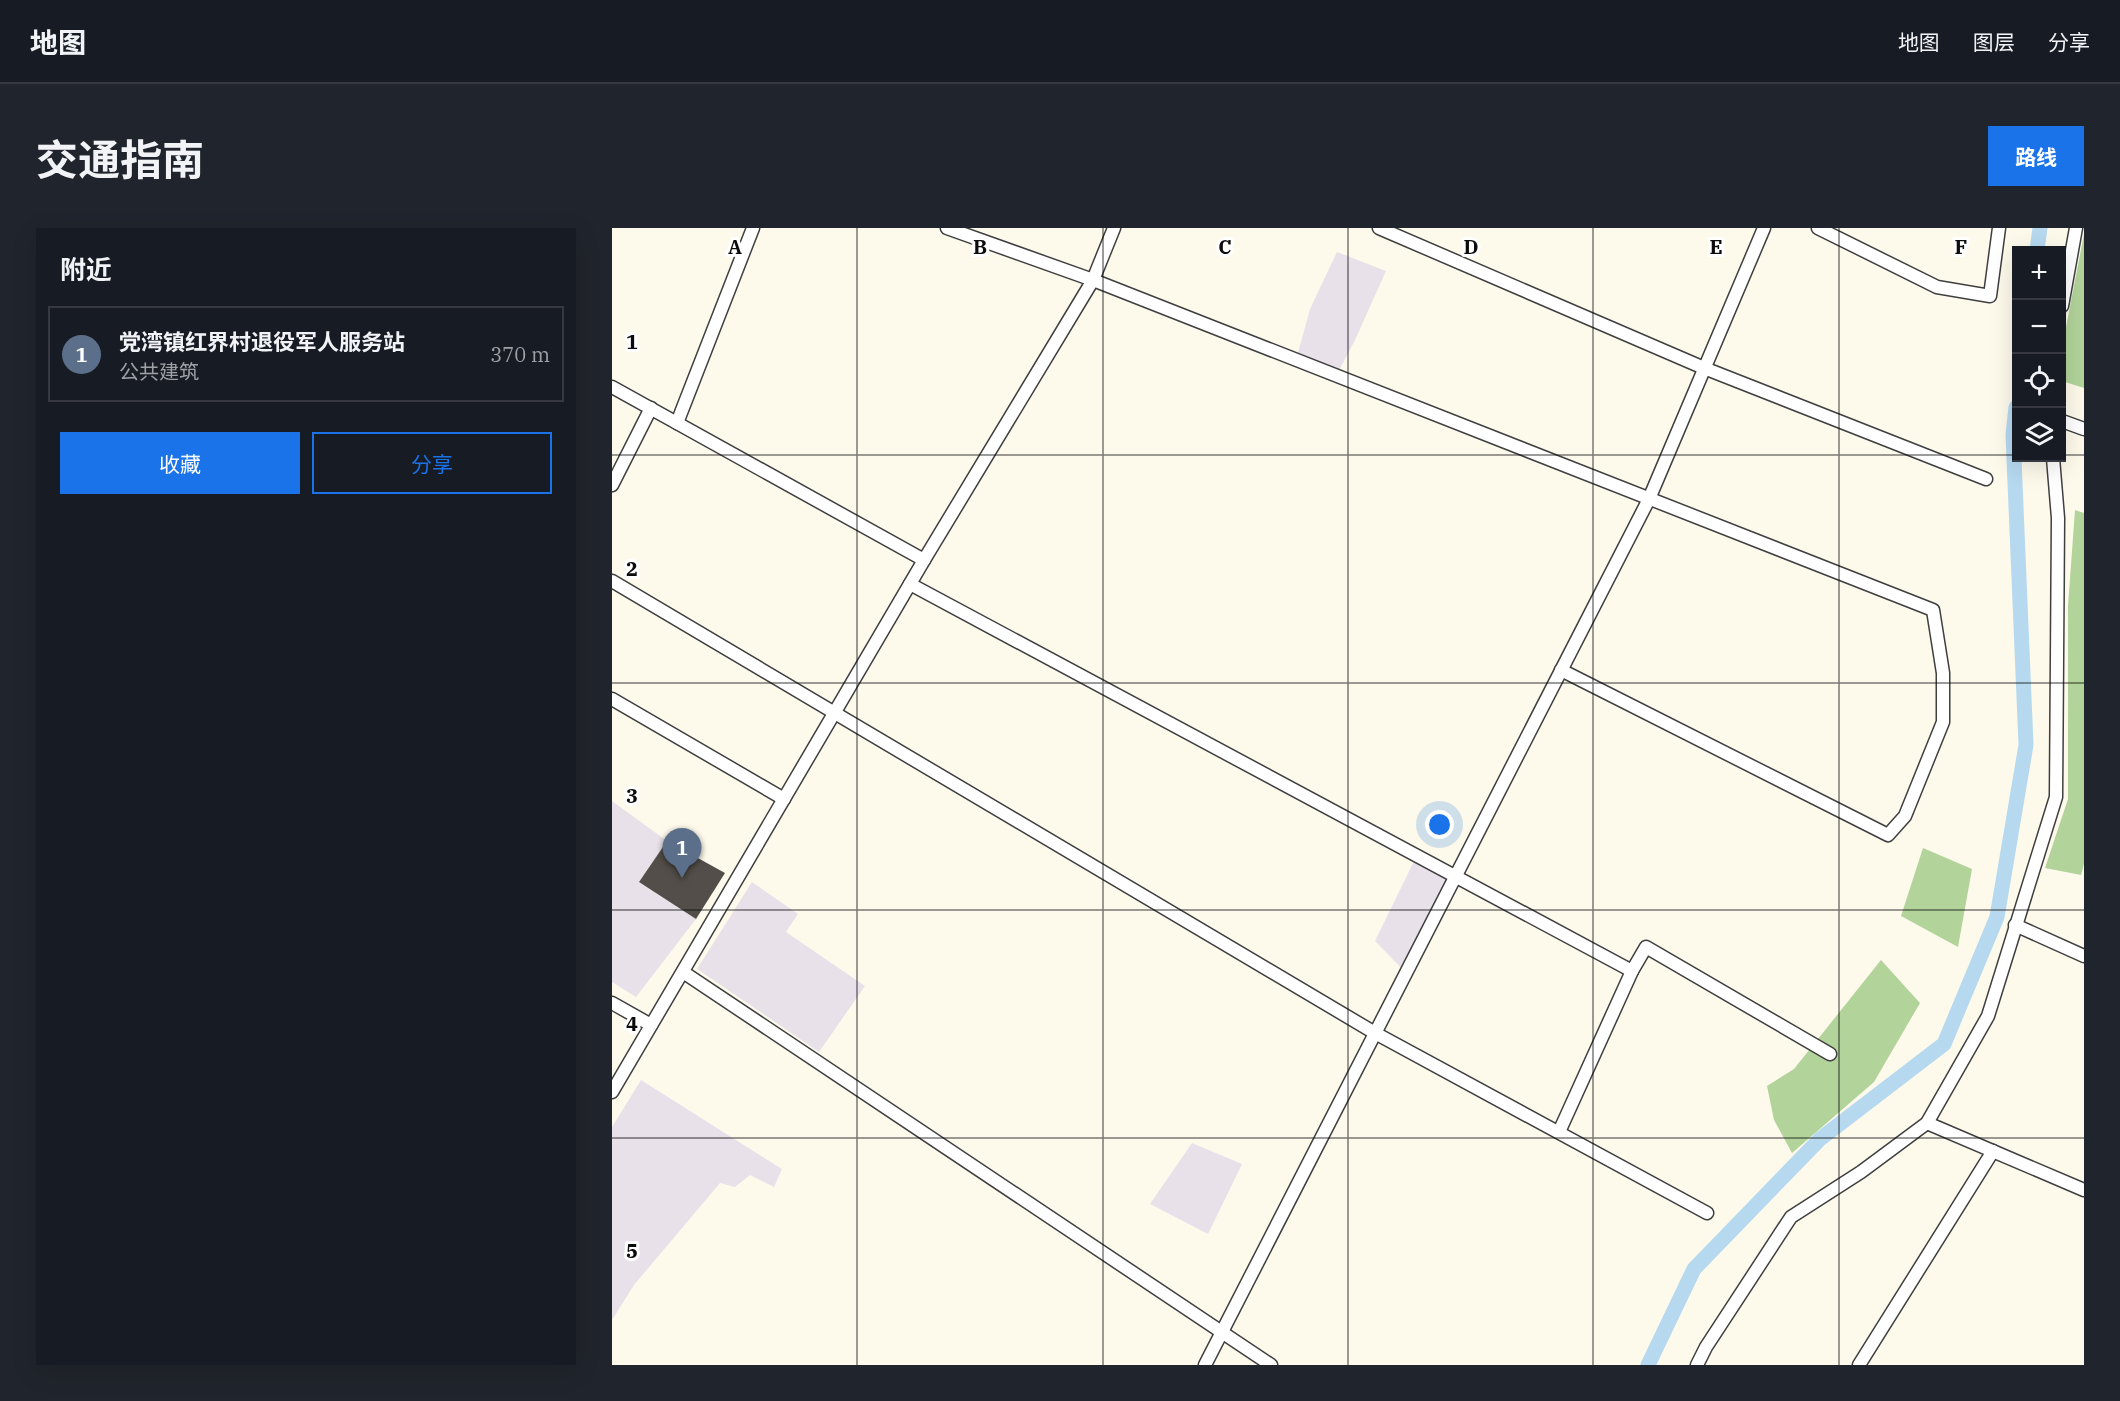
<!DOCTYPE html>
<html lang="zh">
<meta charset="utf-8">
<style>
body{margin:0;font-family:"IBM Plex Serif","Noto Sans SC",serif;background:#20242c;color:#f1f3f6}
.controls{position:absolute;right:18px;top:18px;display:grid;overflow:hidden;border-radius:0px;box-shadow:0 6px 24px #0002}
.controls button{width:54px;height:54px;display:grid;place-items:center;padding:0;border:0;border-bottom:2px solid #363941;background:#171b24;color:#f1f3f6;font:30px sans-serif}
.you{position:absolute;left:828px;top:597px;width:21px;height:21px;margin:-15px;border:4px solid #fff;border-radius:50%;background:#1a73e8;box-shadow:0 0 0 9px #1a73e833}
.badge{display:grid;place-items:center;width:39px;height:39px;border-radius:50%;background:#1a73e8;color:#fff;font-size:20px;font-weight:700}
.pin{position:absolute;translate:-50% -50px;filter:drop-shadow(0 2px 3px #0008)}
.pin::after{content:'';position:absolute;top:32px;width:21px;height:18px;background:inherit;clip-path:polygon(0 0,100% 0,50% 100%)}
.list{margin:0;padding:0;list-style:none}
h2{display:flex;justify-content:space-between;align-items:center;height:78px;margin:0;padding:0 24px;font-size:26px}
h2 small{font-size:20px;font-weight:400;color:#9ea1a6}
.list li{display:grid;grid-template-columns:39px 1fr auto;gap:18px;align-items:center;box-sizing:border-box;height:96px;margin:0 12px 12px;padding:0 12px;border:2px solid #363941;border-radius:0px}
.list b{display:block;font-size:22px;white-space:nowrap}
.list p{margin:0;font-size:20px;white-space:nowrap;color:#9ea1a6}
.list em{font-size:20px;font-style:normal;color:#9ea1a6}
.actions{display:flex;gap:12px;padding:18px 24px}
.actions a{flex:1;padding:14px 0;border:2px solid #1a73e8;border-radius:0px;text-align:center;font-size:21px;color:#1a73e8}
.actions .main{background:#1a73e8;color:#fff}
.icon{flex:none;width:33px;height:33px;fill:none;stroke:currentColor;stroke-width:2;stroke-linecap:round;stroke-linejoin:round}
.map{position:relative;flex:none;width:1472px;height:1137px;overflow:hidden;border-radius:0px}
header{display:flex;align-items:center;gap:36px;box-sizing:border-box;height:84px;padding:0 30px;background:#171b24;border-bottom:2px solid #363941}
header strong{font-size:28px}
nav{display:flex;gap:33px;margin-inline-start:auto;font-size:21px}
.intro{display:flex;align-items:center;justify-content:space-between;box-sizing:border-box;height:144px;padding:0 36px}
h1{margin:0;font-size:42px}
.button{padding:15px 27px;border-radius:0px;background:#1a73e8;color:#fff;font-size:21px;font-weight:700}
main{display:flex;gap:36px;padding:0 36px}
aside{flex:1;background:#171b24;border-radius:0px;box-shadow:0 6px 24px #0002}
.map>svg:first-child{display:block}
.industrial{fill:#e9e1ea}
.forest{fill:#b2d39a}
.lines{fill:none;stroke-linecap:round;stroke-linejoin:round}
.canal{stroke:#b6d9f0;stroke-width:15}
.building{fill:#534e49}
.street-casing{stroke:#3f3f3f;stroke-width:15}
.street{stroke:#fff;stroke-width:12}
.grid{fill:none;stroke:#0c0c0c;stroke-width:1.5;stroke-opacity:0.55}
.grid-label{font-size:20px;text-anchor:middle;font-weight:bold;fill:#0c0c0c;stroke:#fff;stroke-width:6;stroke-linejoin:round;paint-order:stroke}
</style>
<header>
<strong>地图</strong>
<nav><a>地图</a><a>图层</a><a>分享</a></nav>
</header>
<div class="intro"><h1>交通指南</h1><a class="button">路线</a></div>
<main>
<aside>
<h2>附近<small></small></h2>
<ul class="list">
<li><span class="badge" style="background:#5c6f8a">1</span><div><b>党湾镇红界村退役军人服务站</b><p>公共建筑</p></div><em>370 m</em></li>
</ul>
<div class="actions"><a class="main">收藏</a><a>分享</a></div>
</aside>
<div class="map">
<svg width="1472" height="1137" viewBox="0 0 1472 1137">
<rect width="100%" height="100%" fill="#fdfaec"/>
<g class="industrial">
<path d="M725 24 774 43 743 112 724 148 684 132 698 81Z"/>
<path d="M0 573 55 613 27 654 84 691 24 769 0 754Z"/>
<path d="M805 627 844 648 794 745 763 713Z"/>
<path d="M140 654 186 686 174 704 253 758 207 824 85 741Z"/>
<path d="M29 852 170 941 162 959 138 947 123 959 108 955 22 1057 0 1092V899Z"/>
<path d="M580 915 630 936 596 1006 538 976Z"/>
</g>
<g class="forest">
<path d="M1472 6V160L1450 153V120Z"/>
<path d="M1463 282 1472 285V636L1469 647 1433 640 1456 571V378Z"/>
<path d="M1311 620 1360 641 1346 719 1289 688Z"/>
<path d="M1269 732 1308 775 1262 854 1180 925 1162 892 1155 858 1182 841Z"/>
</g>
<g class="lines">
<g class="canal">
<path d="M1425 22 1428 0"/>
<path d="M1036 1137 1082 1041 1208 911 1332 816 1385 689 1414 517 1401 207 1404 179"/>
</g>
</g>
<path class="building" d="M55 613 113 645 84 691 27 654Z"/>
<g class="lines">
<g class="street-casing">
<g id="street">
<path d="M335 0 481 52 1321 382 1331 445V494L1293 588 1276 607 949 442"/>
<path d="M767 0 1092 140 1374 251"/>
<path d="M1206 0 1325 59 1378 68 1387 0"/>
<path d="M1450 78 1464 0"/>
<path d="M0 159 312 332"/>
<path d="M1450 193 1472 201"/>
<path d="M65 195 141 0"/>
<path d="M0 257 39 180"/>
<path d="M0 353 763 805 1095 985"/>
<path d="M298 356 1020 743"/>
<path d="M0 471 172 571"/>
<path d="M1403 697 1472 728"/>
<path d="M71 744 659 1137"/>
<path d="M0 775 39 797"/>
<path d="M0 864 312 332 481 52 502 0"/>
<path d="M1315 895 1472 962"/>
<path d="M947 904 1020 743 1034 719 1218 826"/>
<path d="M593 1137 1037 271 1152 0"/>
<path d="M1085 1137 1094 1119 1179 989 1249 944 1315 895 1376 788 1444 569 1446 290 1441 230"/>
<path d="M1247 1137 1381 923"/>
</g>
</g>
<use href="#street" class="street"/>
</g>
<path class="grid" d="M245 0V1137M491 0V1137M736 0V1137M981 0V1137M1227 0V1137M0 227H1404M1450 227H1472M0 455H1472M0 682H1472M0 910H1472"/>
<g class="grid-label">
<text x="123" y="26">A</text>
<text x="368" y="26">B</text>
<text x="613" y="26">C</text>
<text x="859" y="26">D</text>
<text x="1104" y="26">E</text>
<text x="1349" y="26">F</text>
<text x="20" y="121">1</text>
<text x="20" y="348">2</text>
<text x="20" y="575">3</text>
<text x="20" y="803">4</text>
<text x="20" y="1030">5</text>
</g>
</svg>
<div class="controls">
<button>+</button>
<button>−</button>
<button><svg class="icon" aria-label="locate" viewBox="0 0 24 24"><circle cx="12" cy="12" r="6"/><path d="M12 2v4M12 18v4M2 12h4M18 12h4"/></svg></button>
<button><svg class="icon" aria-label="layers" viewBox="0 0 24 24"><path d="M12 4l9 5-9 5-9-5zM3 14l9 5 9-5"/></svg></button>
</div>
<div class="you"></div>
<div class="pin badge" style="left:70px;top:650px;background:#5c6f8a">1</div>
</div>
</main>
